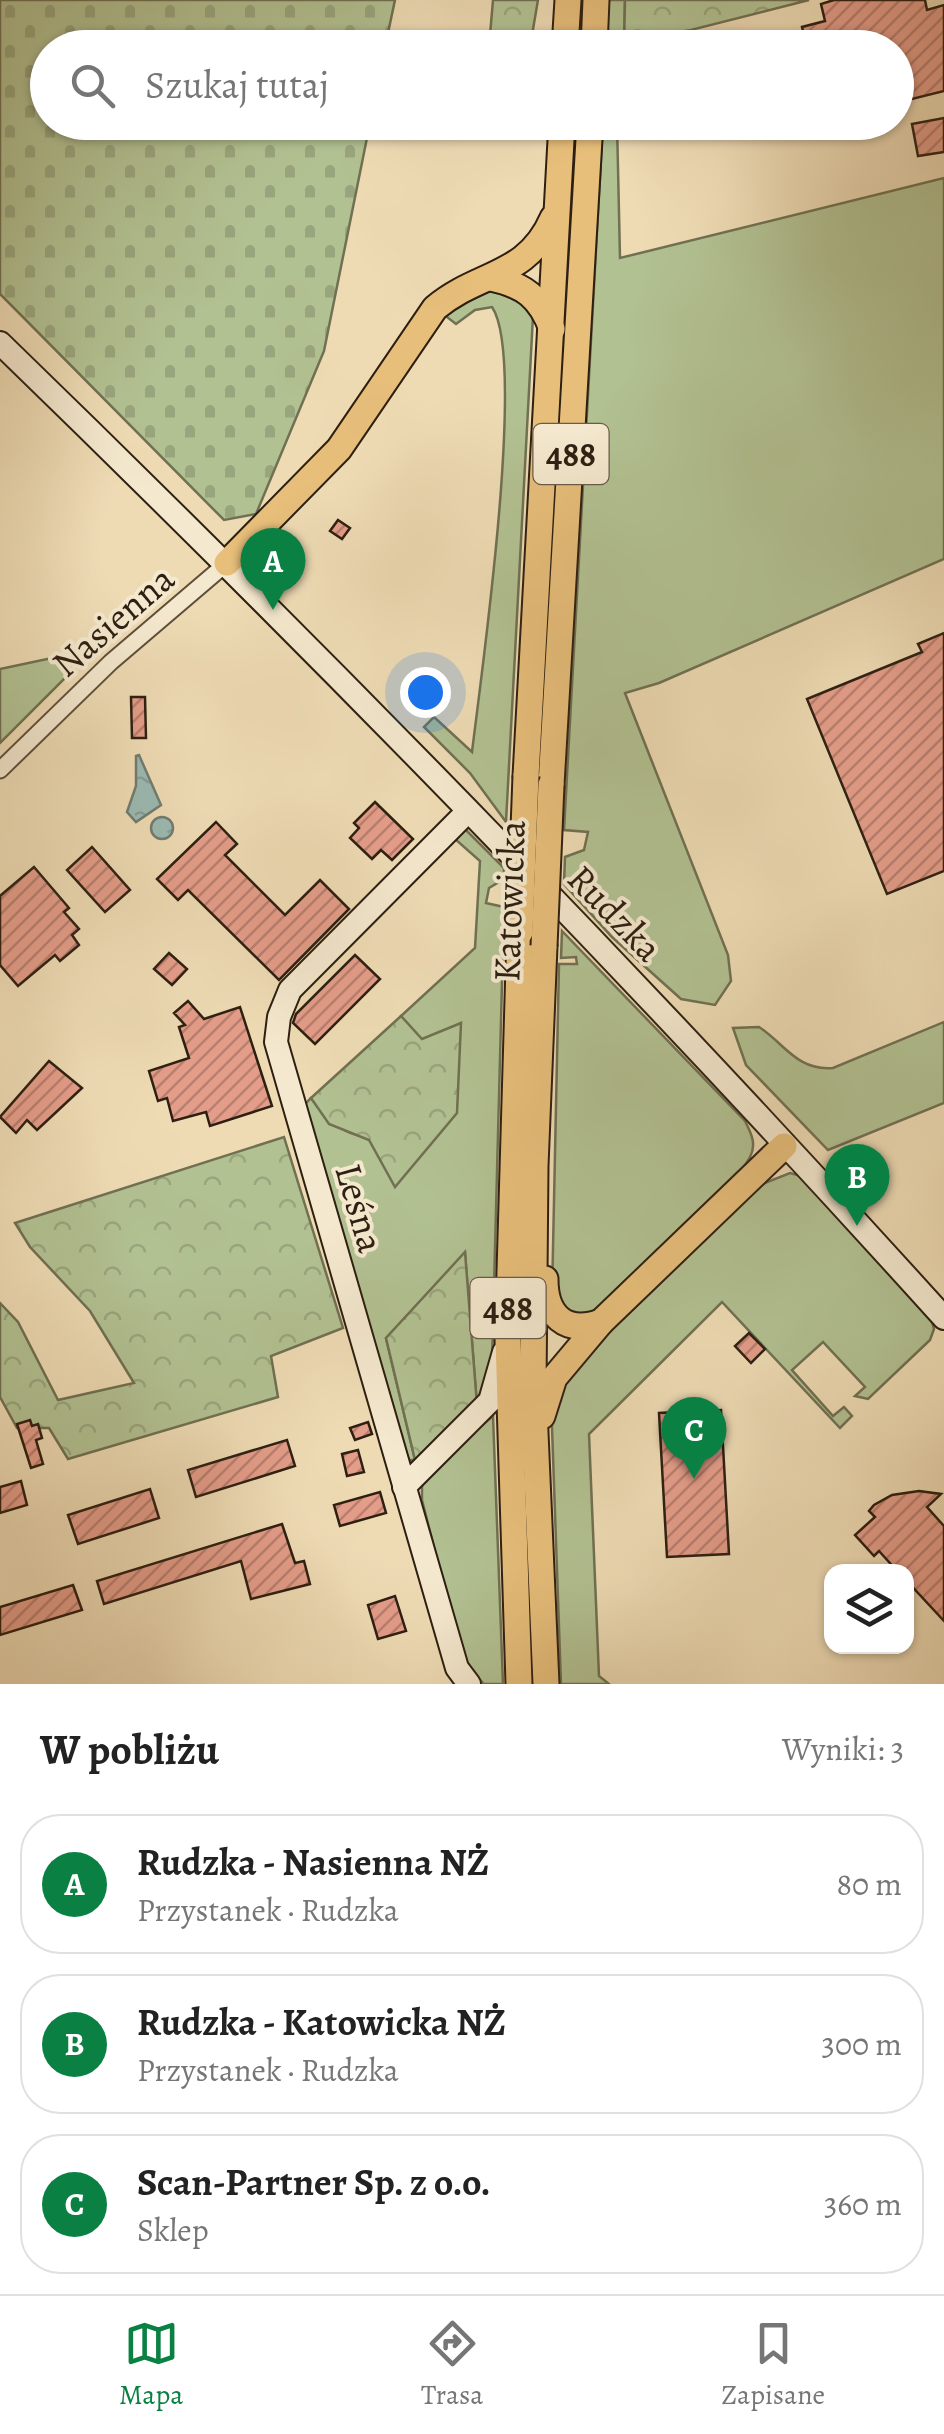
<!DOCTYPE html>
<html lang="pl">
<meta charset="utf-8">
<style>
body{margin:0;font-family:Alegreya,serif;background:#f6f6f6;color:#222}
.controls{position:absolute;right:30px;bottom:30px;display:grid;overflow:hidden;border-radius:20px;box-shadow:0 2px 8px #0004}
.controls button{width:90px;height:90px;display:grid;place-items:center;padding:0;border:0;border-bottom:2px solid #e0e0e0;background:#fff;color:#222;font:50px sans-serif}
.you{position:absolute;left:425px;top:692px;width:35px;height:35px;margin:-25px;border:8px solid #fff;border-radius:50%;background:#1a73e8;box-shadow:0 0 0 15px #1a73e833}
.badge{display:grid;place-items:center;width:65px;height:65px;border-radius:50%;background:#0b8043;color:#fff;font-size:32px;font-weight:700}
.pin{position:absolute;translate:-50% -82px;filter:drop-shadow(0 2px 5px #0008)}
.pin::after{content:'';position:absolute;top:52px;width:35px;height:30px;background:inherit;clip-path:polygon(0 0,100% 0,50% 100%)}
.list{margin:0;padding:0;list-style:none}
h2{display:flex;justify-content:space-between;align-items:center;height:130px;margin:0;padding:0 40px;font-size:42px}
h2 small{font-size:32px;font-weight:400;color:#767676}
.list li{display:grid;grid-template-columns:65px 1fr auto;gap:30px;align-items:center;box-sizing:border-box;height:140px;margin:0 20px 20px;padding:0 20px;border:2px solid #e0e0e0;border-radius:40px}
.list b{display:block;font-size:38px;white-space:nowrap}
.list p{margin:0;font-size:32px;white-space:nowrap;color:#767676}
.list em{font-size:32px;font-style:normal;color:#767676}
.icon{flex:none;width:55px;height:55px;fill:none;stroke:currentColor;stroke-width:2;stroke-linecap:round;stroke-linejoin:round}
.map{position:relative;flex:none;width:944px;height:1684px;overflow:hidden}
.search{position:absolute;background:#fff;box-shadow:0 2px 8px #0004;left:30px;right:30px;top:30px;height:110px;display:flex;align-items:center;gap:25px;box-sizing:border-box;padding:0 35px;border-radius:55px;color:#767676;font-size:38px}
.sheet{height:610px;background:#fff}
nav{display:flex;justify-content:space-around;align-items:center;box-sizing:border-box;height:140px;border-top:2px solid #e0e0e0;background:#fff;font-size:28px;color:#767676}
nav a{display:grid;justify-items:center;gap:5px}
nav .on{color:#0b8043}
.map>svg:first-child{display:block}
.green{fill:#b2c192;stroke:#707052;stroke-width:2.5}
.forest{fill:url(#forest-crowns);stroke:#707052;stroke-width:2.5}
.cemetery{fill:url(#cemetery-stones);stroke:#707052;stroke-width:2.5}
.water{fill:url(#water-ripples);stroke:#6f7c72;stroke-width:2.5}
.building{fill:url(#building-hatch);stroke:#2d1f11;stroke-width:2.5}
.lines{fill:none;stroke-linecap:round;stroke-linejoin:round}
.street-casing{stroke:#5d4e3a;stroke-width:19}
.secondary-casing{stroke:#2d1f11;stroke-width:26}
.primary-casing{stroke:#2d1f11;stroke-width:29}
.street{stroke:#f4e8ce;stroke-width:15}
.secondary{stroke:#f4e8ce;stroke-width:22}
.primary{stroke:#e7be7a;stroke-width:25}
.primary-bridge-casing{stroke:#2d1f11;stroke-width:29;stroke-linecap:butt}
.primary-bridge{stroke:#e7be7a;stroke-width:25}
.labels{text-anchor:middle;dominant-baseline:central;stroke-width:8;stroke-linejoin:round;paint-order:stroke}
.shield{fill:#f4e8ce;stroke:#695b4a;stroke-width:2.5}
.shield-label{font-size:35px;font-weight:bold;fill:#2d1f11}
.street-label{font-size:38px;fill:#2d1f11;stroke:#f4e8ce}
</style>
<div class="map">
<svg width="944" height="1684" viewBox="0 0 944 1684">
<defs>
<pattern id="forest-crowns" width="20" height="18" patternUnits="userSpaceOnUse" patternTransform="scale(2.5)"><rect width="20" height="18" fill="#b2c192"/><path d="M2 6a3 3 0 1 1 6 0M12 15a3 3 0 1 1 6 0" fill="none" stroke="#99a57d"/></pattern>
<pattern id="cemetery-stones" width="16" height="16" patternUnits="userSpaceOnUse" patternTransform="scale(2.5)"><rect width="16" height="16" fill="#b2c192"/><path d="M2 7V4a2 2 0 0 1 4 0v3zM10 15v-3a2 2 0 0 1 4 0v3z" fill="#99a57d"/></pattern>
<pattern id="water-ripples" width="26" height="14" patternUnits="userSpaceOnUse" patternTransform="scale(2.5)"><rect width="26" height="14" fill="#9bbab3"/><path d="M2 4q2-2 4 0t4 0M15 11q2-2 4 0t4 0" fill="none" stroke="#869f99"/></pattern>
<pattern id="building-hatch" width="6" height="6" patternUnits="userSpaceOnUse" patternTransform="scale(2.5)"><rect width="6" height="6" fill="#e49d89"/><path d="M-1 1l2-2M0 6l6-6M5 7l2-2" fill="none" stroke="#b97f6f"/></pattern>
</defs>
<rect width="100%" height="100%" fill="#eedbb4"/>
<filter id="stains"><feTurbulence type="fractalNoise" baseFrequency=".002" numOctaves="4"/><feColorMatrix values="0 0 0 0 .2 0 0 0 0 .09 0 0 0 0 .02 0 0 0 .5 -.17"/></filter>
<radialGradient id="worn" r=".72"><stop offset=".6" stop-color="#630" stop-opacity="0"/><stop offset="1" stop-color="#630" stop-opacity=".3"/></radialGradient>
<g class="green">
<path d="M608 0H625L624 47 606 48Z"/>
<path d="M603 123H617L620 258 944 178V559L659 683 625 693 728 955 731 981 715 1005 681 999 612 937 564 884 565 857 584 850 588 832 564 830Z"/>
<path d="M489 288 512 290 533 316 506 822 470 773 424 727 434 717 472 752C481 676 527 358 492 307L475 310 456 324 443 314Z"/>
<path d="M94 649 0 743V669Z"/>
<path d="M465 829 504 868V879L489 888 486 903 504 907 492 1362 477 1405 465 1254 386 1338 415 1460H405L303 1106 311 1098C356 1162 394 1132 456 1113L401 1016 475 948 480 861 455 839Z"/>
<path d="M562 931 745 1121C751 1133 757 1144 750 1157 723 1205 634 1276 591 1316L578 1320 552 1296 559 964H577L576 957 561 958Z"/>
<path d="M944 1022V1103L828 1150 746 1065 733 1028 759 1027C785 1044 797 1071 833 1068Z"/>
<path d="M790 1173 801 1176 931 1318 934 1329 930 1340 868 1399 855 1396 865 1387 823 1342 792 1370 833 1416 844 1407 852 1416 840 1428 722 1302 589 1434 599 1676 609 1684H561L551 1399 562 1374 752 1188Z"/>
<path d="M493 1416 503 1684H484L463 1662 422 1500V1485L447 1454Z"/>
</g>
<g class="forest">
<path d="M493 0H538L530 47H489Z"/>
<path d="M625 0H809L624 47Z"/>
<path d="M401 1016 422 1039 461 1023 457 1113 395 1187 369 1140 329 1124 311 1098Z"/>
<path d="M284 1137 343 1328 271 1356 278 1397 68 1459 49 1428H17L0 1397V1303L18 1322 58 1400 134 1383 90 1311 30 1247 15 1223Z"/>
<path d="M465 1252 477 1405 415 1460 386 1338Z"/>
</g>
<path class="cemetery" d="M0 0H395L385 47 48 48V122L370 123 324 351 256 514 224 520 0 294Z"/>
<g class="water">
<path d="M139 755 161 805 136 822 127 812 136 786V756Z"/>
<circle cx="162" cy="828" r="11"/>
</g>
<g class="building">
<path d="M834 0H925L927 10 944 5V91L896 103V48H807L802 27 825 21 821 4Z"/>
<path d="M944 118V152L918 156 912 124Z"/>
<path d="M338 520 350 528 342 539 330 531Z"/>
<path d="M944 633V871L887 894 807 699 922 652 918 644Z"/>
<path d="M131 697H145L146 738H132Z"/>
<path d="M375 802 413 839 392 860 381 850 372 859 350 838 359 828 354 823Z"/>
<path d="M216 822 237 844 225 855 285 915 320 880 349 909 279 980 188 890 178 900 157 879Z"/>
<path d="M92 847 130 890 105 912 67 870Z"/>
<path d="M34 867 69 908 64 912 79 929 72 935 79 945 60 961 55 955 18 986 0 965V896Z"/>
<path d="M169 953 187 969 172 985 154 969Z"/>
<path d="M355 955 380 979 315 1044 293 1023 296 1014Z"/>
<path d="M188 1001 204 1019 240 1007 272 1106 210 1126 206 1112 173 1121 167 1098 158 1101 149 1071 189 1058 179 1027 185 1025 174 1013Z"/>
<path d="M49 1061 82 1088 37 1130 27 1120 16 1133 0 1117Z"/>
<path d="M749 1333 765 1349 751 1363 735 1346Z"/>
<path d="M721 1410 729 1554 667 1557 659 1413Z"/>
<path d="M30 1420 32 1426 38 1424 42 1438 36 1440 43 1464 31 1468 17 1424Z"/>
<path d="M368 1422 372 1434 355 1440 350 1428Z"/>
<path d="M287 1440 295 1466 196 1497 188 1470Z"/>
<path d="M358 1450 364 1472 347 1476 342 1454Z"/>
<path d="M21 1481 27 1505 0 1513V1487Z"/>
<path d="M150 1489 159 1518 78 1544 68 1515Z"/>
<path d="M919 1491 941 1494 927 1507 944 1526V1621L906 1580V1572H898L879 1551 874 1556 855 1535 875 1517 869 1511 874 1505 892 1495Z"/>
<path d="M380 1492 386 1513 340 1526 334 1505Z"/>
<path d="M282 1524 295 1563 304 1561 310 1584 251 1599 241 1561 104 1604 97 1581Z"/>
<path d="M73 1585 82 1610 0 1635V1607Z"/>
<path d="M395 1596 406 1631 378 1639 368 1605Z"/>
</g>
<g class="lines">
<g class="street-casing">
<path id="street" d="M0 770 111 662 227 563"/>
</g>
<g class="secondary-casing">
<g id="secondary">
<path d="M0 343C325 658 641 982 944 1318"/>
<path d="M468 811 290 990 279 1017 276 1042 457 1668 469 1684"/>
<path d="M404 1487 490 1401 504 1352"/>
</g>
</g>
<g class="primary-casing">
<g id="primary">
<path d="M565 48 568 0"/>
<path d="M594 48 596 0"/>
<path d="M491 278C524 285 540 297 552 329"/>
<path d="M227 563 339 449 435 308C479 271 527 278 553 218"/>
<path d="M526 776 562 122"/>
<path d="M551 785 590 122"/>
<path d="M544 946 535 1166 533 1387 546 1684"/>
<path d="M545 1279C545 1315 565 1335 601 1322"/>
<path d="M542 1416 554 1378 601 1322 784 1146"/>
<path d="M519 1684 508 1339 520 932"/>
</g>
</g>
<use href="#street" class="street"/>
<use href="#secondary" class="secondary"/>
<use href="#primary" class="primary"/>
<g class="primary-bridge-casing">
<g id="primary-bridge">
<path d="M520 932 526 776"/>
<path d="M544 946 551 785"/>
</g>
</g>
<use href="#primary-bridge" class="primary-bridge"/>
</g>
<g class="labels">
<g class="shield">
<rect x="533.5" y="424" width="75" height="60" rx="8"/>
<rect x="470.5" y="1278" width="75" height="60" rx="8"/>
</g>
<g class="shield-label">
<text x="571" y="454">488</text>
<text x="508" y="1308">488</text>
</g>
<g class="street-label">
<text transform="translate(113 621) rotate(-41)">Nasienna</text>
<text transform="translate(509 901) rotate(-88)">Katowicka</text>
<text transform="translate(615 913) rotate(46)">Rudzka</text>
<text transform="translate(360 1208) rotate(74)">Leśna</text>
</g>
</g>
<rect width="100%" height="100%" filter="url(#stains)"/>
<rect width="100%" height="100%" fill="url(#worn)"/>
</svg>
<div class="controls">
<button><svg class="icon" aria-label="layers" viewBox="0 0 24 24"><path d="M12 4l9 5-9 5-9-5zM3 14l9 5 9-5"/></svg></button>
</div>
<div class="you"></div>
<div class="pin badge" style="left:273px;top:610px">A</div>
<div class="pin badge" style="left:857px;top:1226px">B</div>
<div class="pin badge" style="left:694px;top:1479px">C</div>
<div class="search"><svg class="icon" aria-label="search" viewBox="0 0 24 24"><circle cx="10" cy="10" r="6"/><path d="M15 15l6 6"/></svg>Szukaj tutaj</div>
</div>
<section class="sheet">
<h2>W pobliżu<small>Wyniki: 3</small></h2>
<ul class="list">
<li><span class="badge">A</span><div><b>Rudzka - Nasienna NŻ</b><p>Przystanek · Rudzka</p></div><em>80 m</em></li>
<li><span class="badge">B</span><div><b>Rudzka - Katowicka NŻ</b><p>Przystanek · Rudzka</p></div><em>300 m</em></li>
<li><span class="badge">C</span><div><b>Scan-Partner Sp. z o.o.</b><p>Sklep</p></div><em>360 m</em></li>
</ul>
</section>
<nav>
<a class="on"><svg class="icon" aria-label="map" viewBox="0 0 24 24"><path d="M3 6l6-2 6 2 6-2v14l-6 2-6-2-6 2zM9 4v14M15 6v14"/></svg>Mapa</a>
<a><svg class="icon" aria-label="directions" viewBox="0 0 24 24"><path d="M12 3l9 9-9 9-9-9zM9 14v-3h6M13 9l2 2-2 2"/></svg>Trasa</a>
<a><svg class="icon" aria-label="saved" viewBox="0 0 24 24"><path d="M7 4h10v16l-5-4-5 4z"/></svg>Zapisane</a>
</nav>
